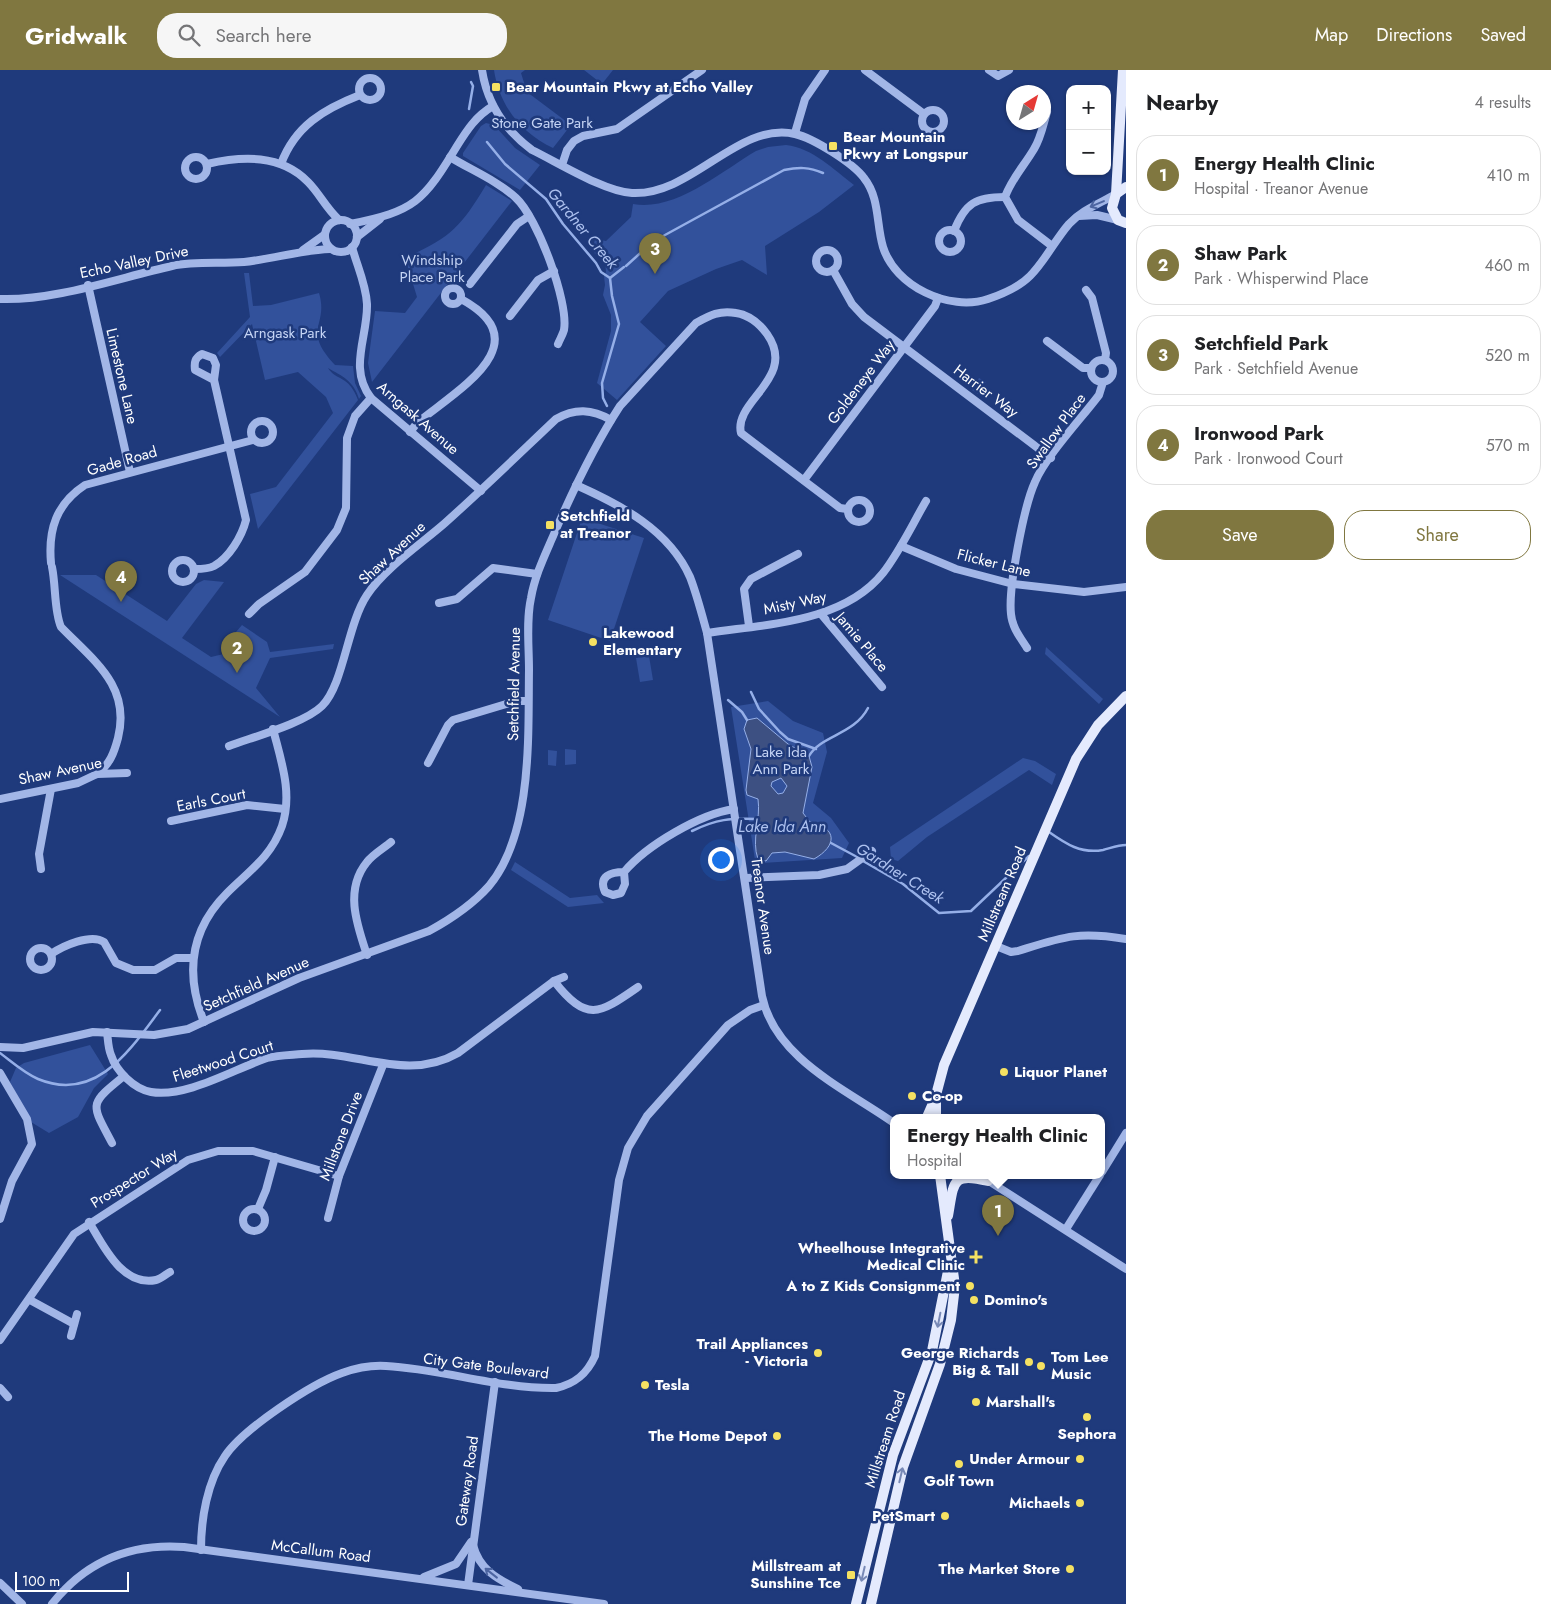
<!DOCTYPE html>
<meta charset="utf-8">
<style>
body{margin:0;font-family:Jost,sans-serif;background:#f6f6f6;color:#202124}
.controls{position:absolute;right:15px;top:15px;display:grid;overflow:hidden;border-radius:10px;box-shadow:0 1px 4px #0004}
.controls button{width:45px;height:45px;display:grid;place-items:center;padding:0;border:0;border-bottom:1px solid #e0e0e0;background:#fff;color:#202124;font:25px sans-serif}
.compass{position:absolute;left:1006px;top:15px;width:45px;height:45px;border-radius:50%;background:#fff;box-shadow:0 1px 4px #0004;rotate:37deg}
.scale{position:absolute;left:15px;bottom:12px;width:114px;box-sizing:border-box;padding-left:5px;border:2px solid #fff;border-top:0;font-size:14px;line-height:18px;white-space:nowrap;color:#fff;-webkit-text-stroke:4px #1f3a7c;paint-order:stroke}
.you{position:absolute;left:720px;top:789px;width:18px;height:18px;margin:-12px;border:4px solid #fff;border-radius:50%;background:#1a73e8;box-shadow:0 0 0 8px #1a73e833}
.badge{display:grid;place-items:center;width:32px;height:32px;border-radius:50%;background:#807740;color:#fff;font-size:16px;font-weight:700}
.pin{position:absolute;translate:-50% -41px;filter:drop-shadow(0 1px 2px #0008)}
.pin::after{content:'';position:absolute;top:26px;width:18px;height:15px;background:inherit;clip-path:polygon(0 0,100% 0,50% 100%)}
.popup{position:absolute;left:890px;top:1044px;width:215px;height:65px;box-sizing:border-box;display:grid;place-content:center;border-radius:10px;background:#fff;filter:drop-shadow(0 1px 4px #0005);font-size:16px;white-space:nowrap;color:#757577}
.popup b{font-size:19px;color:#202124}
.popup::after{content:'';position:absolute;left:50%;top:100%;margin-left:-10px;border:10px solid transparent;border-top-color:#fff}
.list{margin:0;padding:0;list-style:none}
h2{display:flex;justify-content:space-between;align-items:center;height:65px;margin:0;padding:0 20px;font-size:21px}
h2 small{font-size:16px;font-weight:400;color:#757577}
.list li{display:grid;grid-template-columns:32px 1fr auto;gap:15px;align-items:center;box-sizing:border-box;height:80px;margin:0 10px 10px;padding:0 10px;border:1px solid #e0e0e0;border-radius:20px}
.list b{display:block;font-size:19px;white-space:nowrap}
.list p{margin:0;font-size:16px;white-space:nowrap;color:#757577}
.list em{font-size:16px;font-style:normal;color:#757577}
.actions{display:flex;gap:10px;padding:15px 20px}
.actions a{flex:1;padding:11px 0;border:1px solid #807740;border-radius:20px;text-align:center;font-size:18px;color:#807740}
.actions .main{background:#807740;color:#fff}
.icon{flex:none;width:28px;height:28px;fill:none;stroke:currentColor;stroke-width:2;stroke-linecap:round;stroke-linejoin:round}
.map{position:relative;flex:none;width:1126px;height:1534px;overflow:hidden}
header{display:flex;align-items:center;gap:30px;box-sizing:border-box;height:70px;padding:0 25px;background:#807740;color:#fff}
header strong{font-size:24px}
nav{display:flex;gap:28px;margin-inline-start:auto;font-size:18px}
.search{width:350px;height:45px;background:#f6f6f6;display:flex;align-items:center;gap:12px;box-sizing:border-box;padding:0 18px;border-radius:20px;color:#757577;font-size:19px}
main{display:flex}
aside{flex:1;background:#fff}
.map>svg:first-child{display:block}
.green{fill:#32519b}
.water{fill:#3d5082;stroke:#95afe8;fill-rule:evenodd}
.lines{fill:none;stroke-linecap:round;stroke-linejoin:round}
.stream{stroke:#95afe8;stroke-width:2.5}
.minor{stroke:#a2b6e7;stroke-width:8}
.major{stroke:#e4eafd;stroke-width:10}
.oneway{stroke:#4d65a1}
.oneway2{stroke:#7889b6}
.poi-dot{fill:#f5e162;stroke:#1f3a7c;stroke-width:2}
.labels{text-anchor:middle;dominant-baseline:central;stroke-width:5;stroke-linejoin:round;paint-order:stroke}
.poi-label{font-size:15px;font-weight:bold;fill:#fff;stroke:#1f3a7c;text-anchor:start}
.park-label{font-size:15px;fill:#c5d4f5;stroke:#1f3a7c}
.street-label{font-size:15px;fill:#fff;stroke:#1f3a7c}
.water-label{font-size:16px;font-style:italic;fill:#adc1ef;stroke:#1f3a7c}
</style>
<header>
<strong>Gridwalk</strong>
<div class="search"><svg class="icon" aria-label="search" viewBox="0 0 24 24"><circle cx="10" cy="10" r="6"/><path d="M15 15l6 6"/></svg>Search here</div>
<nav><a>Map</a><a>Directions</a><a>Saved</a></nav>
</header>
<main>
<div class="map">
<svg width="1126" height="1534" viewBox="0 0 1126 1534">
<rect width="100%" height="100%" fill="#1f3a7c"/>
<g class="green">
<path d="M494 0H525L521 3 527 22 571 55 553 78C521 63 499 35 494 0Z"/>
<path d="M584 0H613L602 14Z"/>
<path d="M486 53 494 55 515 78 540 95 520 120 463 86V83L481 56Z"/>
<path d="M786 75C813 78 834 100 854 115L819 142 765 176 767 205 742 190 716 199 668 221 640 252 666 276 617 330 597 313 611 261V245L603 225 605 215 604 206 606 202 605 190 608 186 595 184 593 178 595 169 606 171 631 147 633 134C675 142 722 101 756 81L768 77Z"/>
<path d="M486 115 512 131 372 312 368 293 375 241 405 243 417 227 405 188C451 167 460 158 486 115Z"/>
<path d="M244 203H249L253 236 271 235 319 223C329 256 301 259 335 295L353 296 355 313 361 326 359 329C354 311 342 306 328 298 336 311 349 305 358 330L258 459 250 424 276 417 333 343 326 327 298 302 265 310 252 254 220 287 217 283 250 247Z"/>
<path d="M979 308 986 312 978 324 972 320Z"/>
<path d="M582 448 644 468 610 571 548 550Z"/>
<path d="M60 505H96L167 551 196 514 204 510 224 512 182 568 211 587 232 582 237 574 236 562 242 555 267 572 270 582 334 574 333 579 270 588 256 618 280 647Z"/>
<path d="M1046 577 1103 629 1099 634 1045 584Z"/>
<path d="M649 586 653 610 640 612 636 588Z"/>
<path d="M768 631 793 651 823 663 827 682 813 733 831 748 849 773 842 788 762 793 755 790 731 637Z"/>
<path d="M565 679 576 680V694L565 695Z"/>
<path d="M548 680 557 681 556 696 548 695Z"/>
<path d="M1023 688 1035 691 1056 704 1052 715 1029 700 927 767 898 791 891 789 890 777Z"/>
<path d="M515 792 570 828 597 825 604 833 568 837 511 800Z"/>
<path d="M90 975 108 1004 94 1018 78 1047 49 1063 31 1052 10 1012 16 998 24 993Z"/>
</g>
<path class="water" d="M757 648 788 674 809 686 812 697 803 743 810 752C838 758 837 776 814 789L785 782 772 783 766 791 758 789C751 770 761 749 758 729L747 725 746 720 751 679 744 659 747 650ZM781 708 787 716 783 723 778 724 771 716 772 712Z"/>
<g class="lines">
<g class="stream">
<path d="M469 39 473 16 471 12"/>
<path d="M487 72 505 94 546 129 563 154 596 193 601 202 610 208 612 226 619 254 602 313 603 328 607 336"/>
<path d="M626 196 647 177 665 165 784 100C799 97 809 97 823 103"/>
<path d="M610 208 624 197"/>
<path d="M751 622 759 639 780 662 788 669 816 679"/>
<path d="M728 630 742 642 747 650"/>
<path d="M809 686C821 665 854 665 868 638"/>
<path d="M692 761C717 749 730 748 757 749"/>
<path d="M1049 762C1066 774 1081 784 1103 780 1111 778 1118 775 1126 775"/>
<path d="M831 773 859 788"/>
<path d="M863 791 903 814 939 843 971 841 1029 786"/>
<path d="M0 983C12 992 24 1003 38 1009 96 1033 130 980 160 940"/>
</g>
<g class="minor">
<path d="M482 0C487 33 505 60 532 80 557 92 605 122 632 123 692 126 738 51 795 64 813 68 853 93 864 108 880 128 876 154 883 177 895 216 949 242 988 229 1003 224 1019 217 1030 206 1045 191 1055 170 1069 154 1082 140 1099 134 1116 124"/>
<path d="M865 0 924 44"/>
<path d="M989 0 998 6 1009 0"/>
<circle cx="370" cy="19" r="11"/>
<circle cx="933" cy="51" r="11"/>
<path d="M1047 42C1043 55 1041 68 1034 79 1024 96 1012 108 1005 127L1018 150 1052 176"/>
<path d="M795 63 805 29 825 0"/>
<circle cx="196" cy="98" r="11"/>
<path d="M450 87C471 100 498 111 516 128 537 147 569 232 564 260 563 264 560 269 558 274"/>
<path d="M207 94C242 86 281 84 308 112 320 124 325 137 339 150"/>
<path d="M281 94C295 56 324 39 360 25"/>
<path d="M562 95 567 80 574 71 583 66 617 59 702 0"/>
<path d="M1079 146 1097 145 1118 150"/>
<circle cx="341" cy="166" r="16"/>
<path d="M350 154C415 141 423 132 457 76 467 60 476 46 493 36"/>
<circle cx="950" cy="171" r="11"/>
<path d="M954 161C965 133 976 127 1005 127"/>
<path d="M357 167 380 149"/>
<path d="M352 177C357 196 366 214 367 234 368 267 348 298 371 328L481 421"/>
<circle cx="827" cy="191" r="11"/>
<path d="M303 180 324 165"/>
<path d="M833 200 852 234 864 247 1051 388"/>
<path d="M470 214 517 154 529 146"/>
<path d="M88 215 130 402"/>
<circle cx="453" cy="226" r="8"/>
<path d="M1086 220 1092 228 1106 283 1105 290"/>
<path d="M0 229C54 231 118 208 172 196 195 191 220 194 244 192 273 189 301 180 330 179"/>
<path d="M510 246 538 210 554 201"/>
<path d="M1047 271 1083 298H1090"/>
<circle cx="1102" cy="301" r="11"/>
<circle cx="262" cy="362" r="11"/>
<path d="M410 362 417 353C457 320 542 273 461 229"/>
<path d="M804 410 935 236 938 228"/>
<path d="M576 415C621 435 669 460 690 507 697 525 702 545 707 563L762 926C775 989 846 1019 894 1053"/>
<circle cx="859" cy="441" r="11"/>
<path d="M901 476 956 499 1013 514 1084 522 1126 517"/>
<circle cx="183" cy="501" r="11"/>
<path d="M51 493C48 460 56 434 85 415L253 370"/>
<path d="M52 497C56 516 54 541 61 557 94 591 131 616 118 668 114 683 110 694 97 704"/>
<path d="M195 499C201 499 208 499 214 496 229 488 242 466 246 450L214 310 216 295 213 288 202 284C195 288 194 292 195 300L214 310"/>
<path d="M439 533 457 529 493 498 537 504"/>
<path d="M249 544 259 534 305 502 337 460 346 438 347 368 355 346 371 328"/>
<path d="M821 544 882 617"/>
<path d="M749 556 744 519 751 509 798 484"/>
<path d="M707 563C766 554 843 553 883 503 900 481 912 455 926 431"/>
<path d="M1027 578C1020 567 1012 557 1011 544 1008 518 1024 436 1035 412 1046 386 1081 349 1099 325L1103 312"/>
<path d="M229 676C253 667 305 653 322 636 344 614 347 555 367 525 385 498 421 474 445 453 483 419 519 384 556 349 575 338 592 339 611 350"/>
<path d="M428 693 448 655 453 650 516 631H528"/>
<path d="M0 729 78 713 97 704 127 703"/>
<path d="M171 751 247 735 285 739"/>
<path d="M41 799 39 784 51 719"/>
<path d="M624 802C611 802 598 806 605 822L613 825 621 823 625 814 624 802C647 775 700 744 734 739"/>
<path d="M746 808 819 805 847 799 872 781"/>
<path d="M996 876 1011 882 1018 881C1063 867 1077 861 1126 869"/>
<circle cx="41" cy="889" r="11"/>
<path d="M51 884C63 876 91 863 104 872L116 893 133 900H155L176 888H193"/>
<path d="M367 885C357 855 344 820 367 792 373 784 384 778 391 772"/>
<path d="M554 911C587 953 599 944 638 917"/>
<path d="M204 952C185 904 190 860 227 823 249 801 271 787 282 756 293 723 281 691 273 659"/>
<path d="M107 962C108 969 108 978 111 985 116 1001 134 1019 151 1022 187 1028 234 999 267 988 278 985 291 985 302 984 355 979 406 1013 458 983L554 911 564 907"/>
<path d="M0 977 23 978 93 962 154 965 188 959 299 908 429 861C451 849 472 835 489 816 533 763 528 665 529 600 529 576 526 551 531 528 535 505 545 485 554 464 573 420 594 376 620 336L696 253C710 245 720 240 736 243 749 245 759 253 767 264 798 308 733 331 741 363L840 438 847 439"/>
<path d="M0 1003 27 1049 32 1074 12 1111 0 1149"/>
<path d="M112 1073C91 1033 88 1035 124 1006"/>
<path d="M1102 1102 1126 1063"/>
<path d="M984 1108 1126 1199"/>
<circle cx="254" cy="1150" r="11"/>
<path d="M258 1139 266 1120 275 1087"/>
<path d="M328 1148 339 1106 383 995"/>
<path d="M89 1152C103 1175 122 1217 156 1210 161 1209 166 1204 170 1202"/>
<path d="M1066 1159 1100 1105"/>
<path d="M30 1230 74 1254"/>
<path d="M71 1266 77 1244"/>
<path d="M0 1270 74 1164 188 1090 218 1081H253L339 1106"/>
<path d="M0 1318 8 1327"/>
<path d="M473 1475C479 1499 497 1509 518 1519"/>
<path d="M201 1480C201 1449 207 1412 225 1386 243 1359 311 1314 342 1303 356 1298 371 1295 386 1296 443 1299 499 1319 556 1318 575 1314 587 1304 595 1286L619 1110 628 1078 647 1046 728 955 750 940 764 935"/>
<path d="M424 1507 456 1494 471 1472"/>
<path d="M0 1513 22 1534"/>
<path d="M468 1515 495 1312"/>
<path d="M52 1534C86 1491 130 1473 184 1477L604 1534"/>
</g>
<g class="major">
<path d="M1126 117 1116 124 1112 138 1118 150 1126 153"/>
<path d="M1116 124 1123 0"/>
<path d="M927 1047 934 1031"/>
<path d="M936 1047V1025L944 995 1076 689 1098 655 1126 626"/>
<path d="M948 1146C954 1112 951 1102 988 1111"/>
<path d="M856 1534 893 1385 932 1281 949 1196"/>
<path d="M871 1534 903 1397 940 1294 951 1250 955 1216 940 1105"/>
</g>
</g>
<defs><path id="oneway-shaft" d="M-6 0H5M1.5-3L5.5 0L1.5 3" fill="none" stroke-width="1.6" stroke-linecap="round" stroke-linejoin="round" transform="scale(1.25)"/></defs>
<g class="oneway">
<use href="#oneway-shaft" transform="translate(1097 134) rotate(157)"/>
<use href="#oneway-shaft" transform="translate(491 1503) rotate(-142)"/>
</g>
<g class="oneway2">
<use href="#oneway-shaft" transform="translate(939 1250) rotate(101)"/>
<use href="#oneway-shaft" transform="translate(901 1405) rotate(-77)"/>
<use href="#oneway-shaft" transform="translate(863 1504) rotate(103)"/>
</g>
<g class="poi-dot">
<rect x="491" y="12" width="10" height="10" rx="2.5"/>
<rect x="828" y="71" width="10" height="10" rx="2.5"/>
<rect x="545" y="450" width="10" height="10" rx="2.5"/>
<circle cx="593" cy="572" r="5"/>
<circle cx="1004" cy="1002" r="5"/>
<circle cx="912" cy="1026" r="5"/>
<path d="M973.5 1179.5h5v5h5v5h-5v5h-5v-5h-5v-5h5z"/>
<circle cx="970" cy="1216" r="5"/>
<circle cx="974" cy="1230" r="5"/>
<circle cx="818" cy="1283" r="5"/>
<circle cx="1029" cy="1292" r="5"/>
<circle cx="1041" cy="1296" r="5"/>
<circle cx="645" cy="1315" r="5"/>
<circle cx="976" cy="1332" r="5"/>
<circle cx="1087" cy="1347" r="5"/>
<circle cx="777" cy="1366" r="5"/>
<circle cx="1080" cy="1389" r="5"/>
<circle cx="959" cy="1394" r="5"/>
<circle cx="1080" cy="1433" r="5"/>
<circle cx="945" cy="1446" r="5"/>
<circle cx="1070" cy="1499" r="5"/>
<rect x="846" y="1500" width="10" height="10" rx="2.5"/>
</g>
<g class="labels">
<g class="poi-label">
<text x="506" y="17">Bear Mountain Pkwy at Echo Valley</text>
<text x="843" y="67">Bear Mountain<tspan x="843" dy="17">Pkwy at Longspur</tspan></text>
<text x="560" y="446">Setchfield<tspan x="560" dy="17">at Treanor</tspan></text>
<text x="603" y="563">Lakewood<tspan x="603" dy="17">Elementary</tspan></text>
<text x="1014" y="1002">Liquor Planet</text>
<text x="922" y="1026">Co-op</text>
<text x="965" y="1178" text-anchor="end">Wheelhouse Integrative<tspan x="965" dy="17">Medical Clinic</tspan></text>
<text x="960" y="1216" text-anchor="end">A to Z Kids Consignment</text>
<text x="984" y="1230">Domino's</text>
<text x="808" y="1274" text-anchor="end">Trail Appliances<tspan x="808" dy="17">- Victoria</tspan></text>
<text x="1019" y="1283" text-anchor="end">George Richards<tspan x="1019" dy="17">Big &amp; Tall</tspan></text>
<text x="1051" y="1287">Tom Lee<tspan x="1051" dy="17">Music</tspan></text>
<text x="655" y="1315">Tesla</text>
<text x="986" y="1332">Marshall's</text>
<text x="1087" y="1364" text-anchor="middle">Sephora</text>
<text x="767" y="1366" text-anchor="end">The Home Depot</text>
<text x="1070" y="1389" text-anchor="end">Under Armour</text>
<text x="959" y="1411" text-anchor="middle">Golf Town</text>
<text x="1070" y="1433" text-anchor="end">Michaels</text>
<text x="935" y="1446" text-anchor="end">PetSmart</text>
<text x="841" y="1496" text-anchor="end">Millstream at<tspan x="841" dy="17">Sunshine Tce</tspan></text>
<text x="1060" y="1499" text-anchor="end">The Market Store</text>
</g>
<g class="park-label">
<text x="542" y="53">Stone Gate Park</text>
<text x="432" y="190">Windship<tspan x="432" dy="17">Place Park</tspan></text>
<text x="285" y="263">Arngask Park</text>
<text x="781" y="682">Lake Ida<tspan x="781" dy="17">Ann Park</tspan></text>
</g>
<g class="street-label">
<text transform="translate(134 192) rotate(-12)">Echo Valley Drive</text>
<text transform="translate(122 306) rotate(77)">Limestone Lane</text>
<text transform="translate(861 312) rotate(-53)">Goldeneye Way</text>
<text transform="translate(986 321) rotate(37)">Harrier Way</text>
<text transform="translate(418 348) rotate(41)">Arngask Avenue</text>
<text transform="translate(1056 361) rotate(-54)">Swallow Place</text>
<text transform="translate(122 391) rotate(-16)">Gade Road</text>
<text transform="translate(392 483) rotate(-43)">Shaw Avenue</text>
<text transform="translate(994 493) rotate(14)">Flicker Lane</text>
<text transform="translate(795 533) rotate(-12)">Misty Way</text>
<text transform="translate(862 572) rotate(50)">Jamie Place</text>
<text transform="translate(514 614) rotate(-89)">Setchfield Avenue</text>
<text transform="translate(60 701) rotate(-12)">Shaw Avenue</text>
<text transform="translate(211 730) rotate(-11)">Earls Court</text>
<text transform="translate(1002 824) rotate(-67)">Millstream Road</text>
<text transform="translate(763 836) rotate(82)">Treanor Avenue</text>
<text transform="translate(256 914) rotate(-24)">Setchfield Avenue</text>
<text transform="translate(223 991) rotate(-18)">Fleetwood Court</text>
<text transform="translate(341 1066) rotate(-69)">Millstone Drive</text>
<text transform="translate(134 1108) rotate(-32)">Prospector Way</text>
<text transform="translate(486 1296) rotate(7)">City Gate Boulevard</text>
<text transform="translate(885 1369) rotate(-72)">Millstream Road</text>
<text transform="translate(467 1411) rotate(-82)">Gateway Road</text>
<text transform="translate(321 1481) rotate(7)">McCallum Road</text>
</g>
<g class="water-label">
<text transform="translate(583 158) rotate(50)">Gardner Creek</text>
<text x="782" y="756">Lake Ida Ann</text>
<text transform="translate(900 803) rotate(32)">Gardner Creek</text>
</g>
</g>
</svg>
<div class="controls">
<button>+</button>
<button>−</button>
</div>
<svg class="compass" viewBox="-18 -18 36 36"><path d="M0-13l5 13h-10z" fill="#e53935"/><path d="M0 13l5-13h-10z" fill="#757577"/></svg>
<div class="scale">100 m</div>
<div class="you"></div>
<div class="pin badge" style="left:998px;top:1166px">1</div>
<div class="popup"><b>Energy Health Clinic</b>Hospital</div>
<div class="pin badge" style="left:237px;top:603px">2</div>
<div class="pin badge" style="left:655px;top:204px">3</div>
<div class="pin badge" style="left:121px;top:532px">4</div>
</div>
<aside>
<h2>Nearby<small>4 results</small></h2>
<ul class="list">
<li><span class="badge">1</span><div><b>Energy Health Clinic</b><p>Hospital · Treanor Avenue</p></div><em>410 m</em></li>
<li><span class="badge">2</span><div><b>Shaw Park</b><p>Park · Whisperwind Place</p></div><em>460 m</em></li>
<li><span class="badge">3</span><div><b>Setchfield Park</b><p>Park · Setchfield Avenue</p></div><em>520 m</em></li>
<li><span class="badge">4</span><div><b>Ironwood Park</b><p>Park · Ironwood Court</p></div><em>570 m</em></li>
</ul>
<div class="actions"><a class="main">Save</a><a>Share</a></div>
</aside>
</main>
